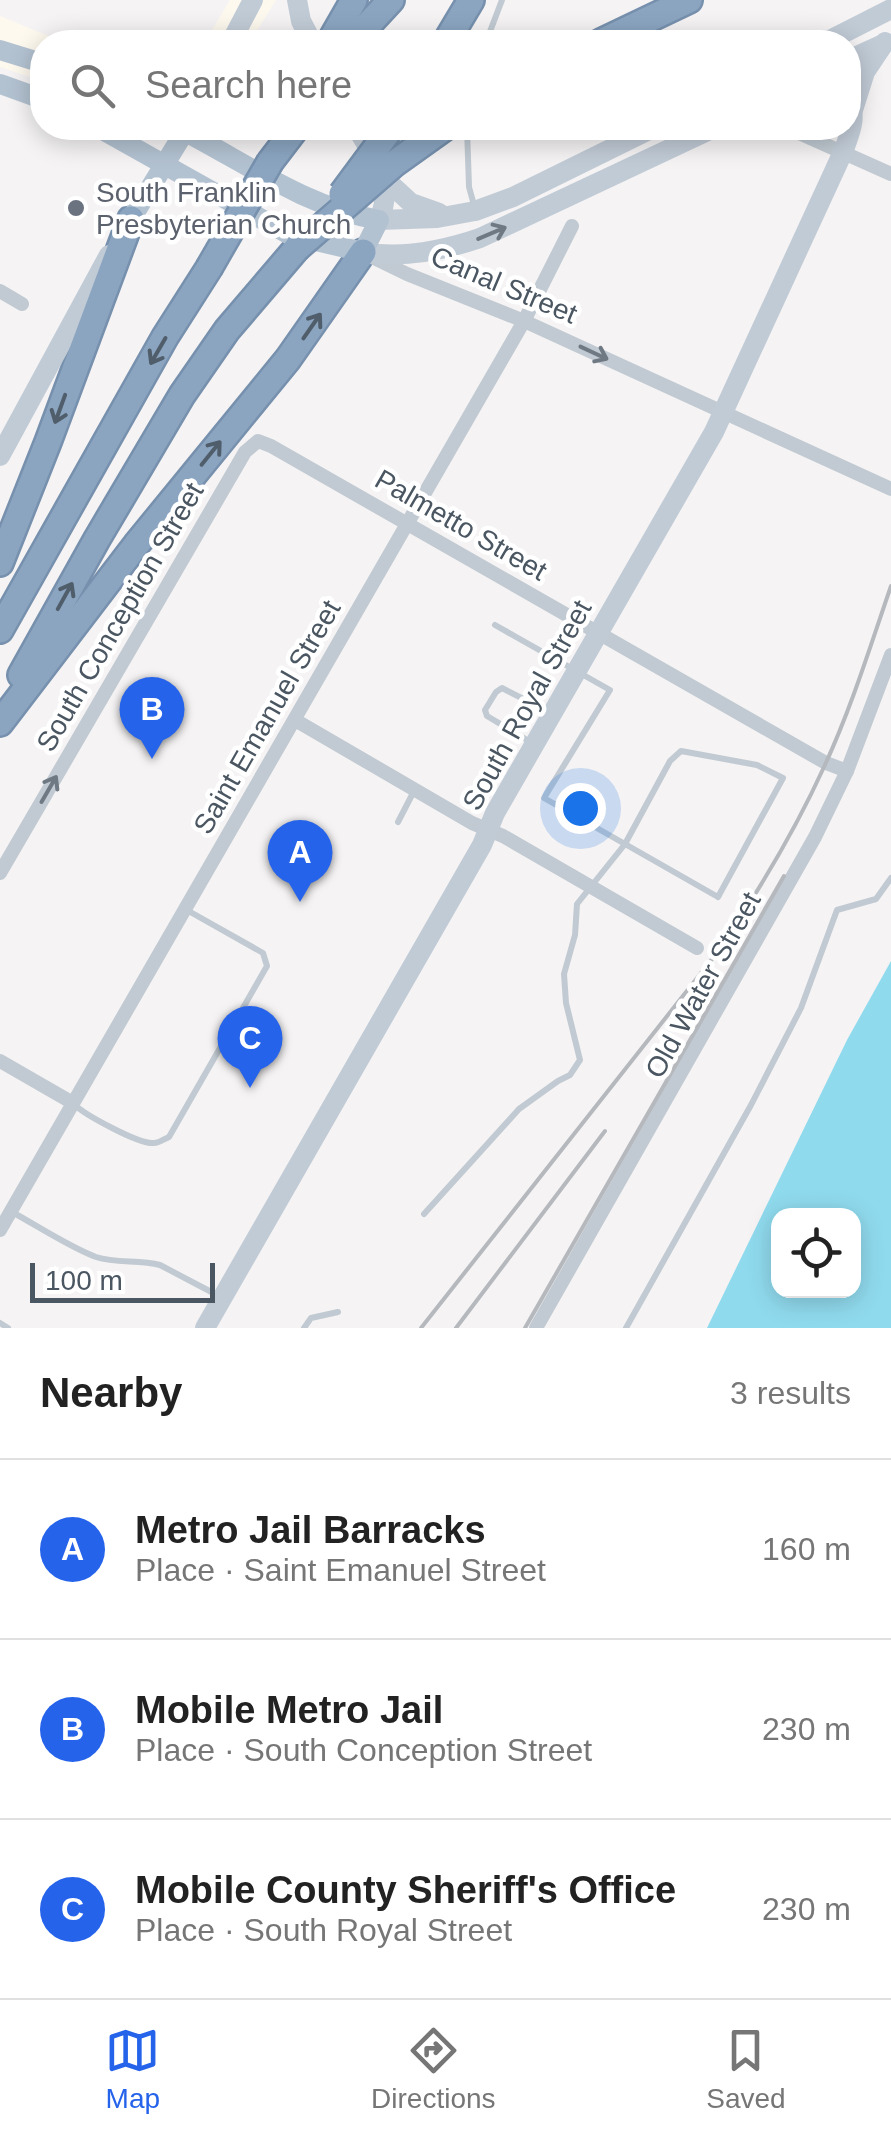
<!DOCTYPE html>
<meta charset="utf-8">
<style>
body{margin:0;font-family:Helvetica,sans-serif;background:#f6f6f6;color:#222}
.controls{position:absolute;right:30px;bottom:30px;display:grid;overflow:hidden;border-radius:20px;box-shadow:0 5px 25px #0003}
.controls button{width:90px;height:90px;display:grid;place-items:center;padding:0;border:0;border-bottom:2px solid #e0e0e0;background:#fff;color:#222;font:50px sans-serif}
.scale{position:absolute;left:30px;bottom:25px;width:185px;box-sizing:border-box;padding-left:10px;border:5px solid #4a5661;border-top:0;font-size:28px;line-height:35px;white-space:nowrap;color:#4a5661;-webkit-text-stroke:8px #fff;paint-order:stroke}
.you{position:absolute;left:580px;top:808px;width:35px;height:35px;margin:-25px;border:8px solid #fff;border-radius:50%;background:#1a73e8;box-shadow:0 0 0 15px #1a73e833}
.badge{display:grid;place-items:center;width:65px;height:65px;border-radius:50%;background:#2563eb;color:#fff;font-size:32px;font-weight:700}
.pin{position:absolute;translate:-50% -82px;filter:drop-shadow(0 2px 5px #0008)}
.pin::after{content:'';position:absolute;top:52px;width:35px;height:30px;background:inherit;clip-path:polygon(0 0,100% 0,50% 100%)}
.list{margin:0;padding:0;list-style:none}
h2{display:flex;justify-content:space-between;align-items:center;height:130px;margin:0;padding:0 40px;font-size:42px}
h2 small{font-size:32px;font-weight:400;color:#767676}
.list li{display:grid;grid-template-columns:65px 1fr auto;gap:30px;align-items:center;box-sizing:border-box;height:180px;padding:0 40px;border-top:2px solid #e0e0e0}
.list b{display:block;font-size:38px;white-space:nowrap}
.list p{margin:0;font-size:32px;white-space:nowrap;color:#767676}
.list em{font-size:32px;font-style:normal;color:#767676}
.icon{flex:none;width:55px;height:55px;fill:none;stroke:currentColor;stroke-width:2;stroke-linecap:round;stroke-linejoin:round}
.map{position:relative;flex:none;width:891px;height:1328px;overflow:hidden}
.search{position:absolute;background:#fff;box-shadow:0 5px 25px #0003;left:30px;right:30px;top:30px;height:110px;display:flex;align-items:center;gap:25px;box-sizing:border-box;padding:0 35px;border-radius:40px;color:#767676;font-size:38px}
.sheet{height:670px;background:#fff}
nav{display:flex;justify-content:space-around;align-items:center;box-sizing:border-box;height:140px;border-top:2px solid #e0e0e0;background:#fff;font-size:28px;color:#767676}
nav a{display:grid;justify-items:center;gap:5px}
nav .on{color:#2563eb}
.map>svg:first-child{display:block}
.commercial{fill:#fdf9ef}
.water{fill:#90daee;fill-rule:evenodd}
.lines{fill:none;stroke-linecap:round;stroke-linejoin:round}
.highway-casing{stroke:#7690ad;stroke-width:30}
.lane{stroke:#c1cad2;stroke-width:6}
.street{stroke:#c1cad2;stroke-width:14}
.secondary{stroke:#c1cbd6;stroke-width:20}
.primary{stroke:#b3c2d1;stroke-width:20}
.highway{stroke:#8ba5c1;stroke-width:25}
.rail{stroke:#b5b8bd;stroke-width:4}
.highway-bridge-casing{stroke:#7690ad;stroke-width:30;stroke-linecap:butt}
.highway-bridge{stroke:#8ba5c1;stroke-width:25}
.oneway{stroke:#6e7984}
.oneway2{stroke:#505e6b}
.oneway3{stroke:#6e7983}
.worship-dot{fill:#6b7280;stroke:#fff;stroke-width:4}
.labels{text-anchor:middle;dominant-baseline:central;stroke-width:9;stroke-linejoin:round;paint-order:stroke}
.worship-label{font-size:28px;fill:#5b616d;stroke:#fff;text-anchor:start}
.street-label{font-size:28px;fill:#4a5661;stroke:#fff}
</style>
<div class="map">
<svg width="891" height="1328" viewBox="0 0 891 1328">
<rect width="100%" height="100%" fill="#f5f3f3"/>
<g class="commercial">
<path d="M230 0H276L250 42H205Z"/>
<path d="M0 16 63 42H42V81L0 67Z"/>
</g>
<path class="water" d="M891 961V1328H707L847 1040ZM778 1216H854V1290H778Z"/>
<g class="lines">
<g class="highway-casing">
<g id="highway">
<path d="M330 42 354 0"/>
<path d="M352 42 391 0"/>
<path d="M446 42 471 0"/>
<path d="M601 42 689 0"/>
<path d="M270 162 296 128"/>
<path d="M0 563 48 442 131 219"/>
<path d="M0 630 165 337 209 268"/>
<path d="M21 675 97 539 182 395 227 330 297 248"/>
<path d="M0 723 136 545 288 359 363 252"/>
</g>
</g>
<g class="lane">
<path d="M486 42 502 0"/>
<path d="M467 128 469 187 474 205"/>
<path d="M532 743 487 716 485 710 496 692 502 688 547 711"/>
<path d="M681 751 757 765 783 778 718 897 625 844 670 761Z"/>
<path d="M398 822 414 791"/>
<path d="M74 1104C83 1114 140 1145 154 1143 159 1143 164 1139 169 1137L267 966 263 953 185 909"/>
<path d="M12 1212C36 1225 71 1248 96 1257 117 1264 139 1259 160 1265L219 1296"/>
<path d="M424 1214 519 1109 558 1081 570 1075 580 1060 566 1003 564 974 575 935 577 904 625 844 544 798 610 690 495 625"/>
<path d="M0 1323 8 1328"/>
<path d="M304 1328 311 1318 338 1312"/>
<path d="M626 1328 751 1105 801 1008 837 910 876 899 891 878"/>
</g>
<g class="street">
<path d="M788 128 891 174"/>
<path d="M372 257 407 274 524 321 891 489"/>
<path d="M0 291 22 304"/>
<path d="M295 720 472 823 503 836 697 948"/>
<path d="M0 873 245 452 258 441 271 446 826 763 847 771"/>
<path d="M0 1061 73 1103"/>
<path d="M0 1230 524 321 572 226"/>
<path d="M536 1328 815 837 847 771 891 655"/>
</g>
<g class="secondary">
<path d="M297 0 301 21 312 42"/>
<path d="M231 42 253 0"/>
<path d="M826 42 891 9"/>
<path d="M848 60 883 44"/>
<path d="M853 110 865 72 885 42"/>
<path d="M357 128C375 161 395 181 379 220L437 218 475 211 513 197 653 128"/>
<path d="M385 179 411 203 439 213"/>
<path d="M363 252C403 259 442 251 480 238L714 128"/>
<path d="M0 456 109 255"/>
<path d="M205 1328 482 845 495 813 714 432 843 152C852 129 857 117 848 92"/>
</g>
<g class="primary">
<path d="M0 50 42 63"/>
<path d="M0 84 42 99"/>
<path d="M99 128 290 235 363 252 379 220C305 207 243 161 178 128"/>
<path d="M131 219 185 131"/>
</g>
<use href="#highway" class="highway"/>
<g class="rail">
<path d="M421 1328 716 954C757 894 794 833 824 767 851 709 870 647 891 586"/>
<path d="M456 1328 605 1131"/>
<path d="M525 1328 784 876"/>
</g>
<g class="highway-bridge-casing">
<g id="highway-bridge">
<path d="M342 194 391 128"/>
<path d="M297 248 395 163 444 128"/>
<path d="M209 268 270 162"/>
</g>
</g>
<use href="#highway-bridge" class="highway-bridge"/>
</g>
<defs><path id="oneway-shaft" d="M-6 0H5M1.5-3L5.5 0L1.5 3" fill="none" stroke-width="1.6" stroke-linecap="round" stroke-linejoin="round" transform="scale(2.5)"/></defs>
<use class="oneway" href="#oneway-shaft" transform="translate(492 233) rotate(-23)"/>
<g class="oneway2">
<use href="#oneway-shaft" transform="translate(312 326) rotate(-55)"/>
<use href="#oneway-shaft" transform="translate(158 351) rotate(120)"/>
<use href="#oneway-shaft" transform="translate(60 409) rotate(110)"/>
<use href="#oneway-shaft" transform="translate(211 453) rotate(-51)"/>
<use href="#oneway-shaft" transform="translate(65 596) rotate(-61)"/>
</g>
<g class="oneway3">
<use href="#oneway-shaft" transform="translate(594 353) rotate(25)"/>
<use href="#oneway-shaft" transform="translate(49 789) rotate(-60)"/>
</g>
<circle class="worship-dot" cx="76" cy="208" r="10"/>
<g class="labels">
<g class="worship-label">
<text x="96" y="192">South Franklin<tspan x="96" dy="32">Presbyterian Church</tspan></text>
</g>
<g class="street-label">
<text transform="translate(504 285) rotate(23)">Canal Street</text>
<text transform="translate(461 525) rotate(30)">Palmetto Street</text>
<text transform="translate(120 617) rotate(-60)">South Conception Street</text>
<text transform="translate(527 705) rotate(-61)">South Royal Street</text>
<text transform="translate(267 717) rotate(-60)">Saint Emanuel Street</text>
<text transform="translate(703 985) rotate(-61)">Old Water Street</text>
</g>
</g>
</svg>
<div class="controls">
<button><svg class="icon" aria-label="locate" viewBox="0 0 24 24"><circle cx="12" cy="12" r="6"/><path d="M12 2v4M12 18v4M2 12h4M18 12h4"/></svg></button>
</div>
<div class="scale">100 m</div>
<div class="you"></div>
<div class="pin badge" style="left:300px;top:902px">A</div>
<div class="pin badge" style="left:152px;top:759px">B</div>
<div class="pin badge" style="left:250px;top:1088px">C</div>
<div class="search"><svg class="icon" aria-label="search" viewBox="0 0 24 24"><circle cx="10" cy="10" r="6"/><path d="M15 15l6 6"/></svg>Search here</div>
</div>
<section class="sheet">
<h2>Nearby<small>3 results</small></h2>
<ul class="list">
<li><span class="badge">A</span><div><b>Metro Jail Barracks</b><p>Place · Saint Emanuel Street</p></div><em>160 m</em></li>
<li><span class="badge">B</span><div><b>Mobile Metro Jail</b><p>Place · South Conception Street</p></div><em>230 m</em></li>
<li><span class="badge">C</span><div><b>Mobile County Sheriff's Office</b><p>Place · South Royal Street</p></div><em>230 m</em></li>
</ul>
</section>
<nav>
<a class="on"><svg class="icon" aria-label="map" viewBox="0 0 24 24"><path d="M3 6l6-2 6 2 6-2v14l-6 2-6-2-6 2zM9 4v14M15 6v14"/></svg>Map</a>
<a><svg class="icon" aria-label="directions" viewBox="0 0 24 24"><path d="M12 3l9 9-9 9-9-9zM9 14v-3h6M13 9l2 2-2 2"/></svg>Directions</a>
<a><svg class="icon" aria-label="saved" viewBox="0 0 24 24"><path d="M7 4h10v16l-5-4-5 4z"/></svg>Saved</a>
</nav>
